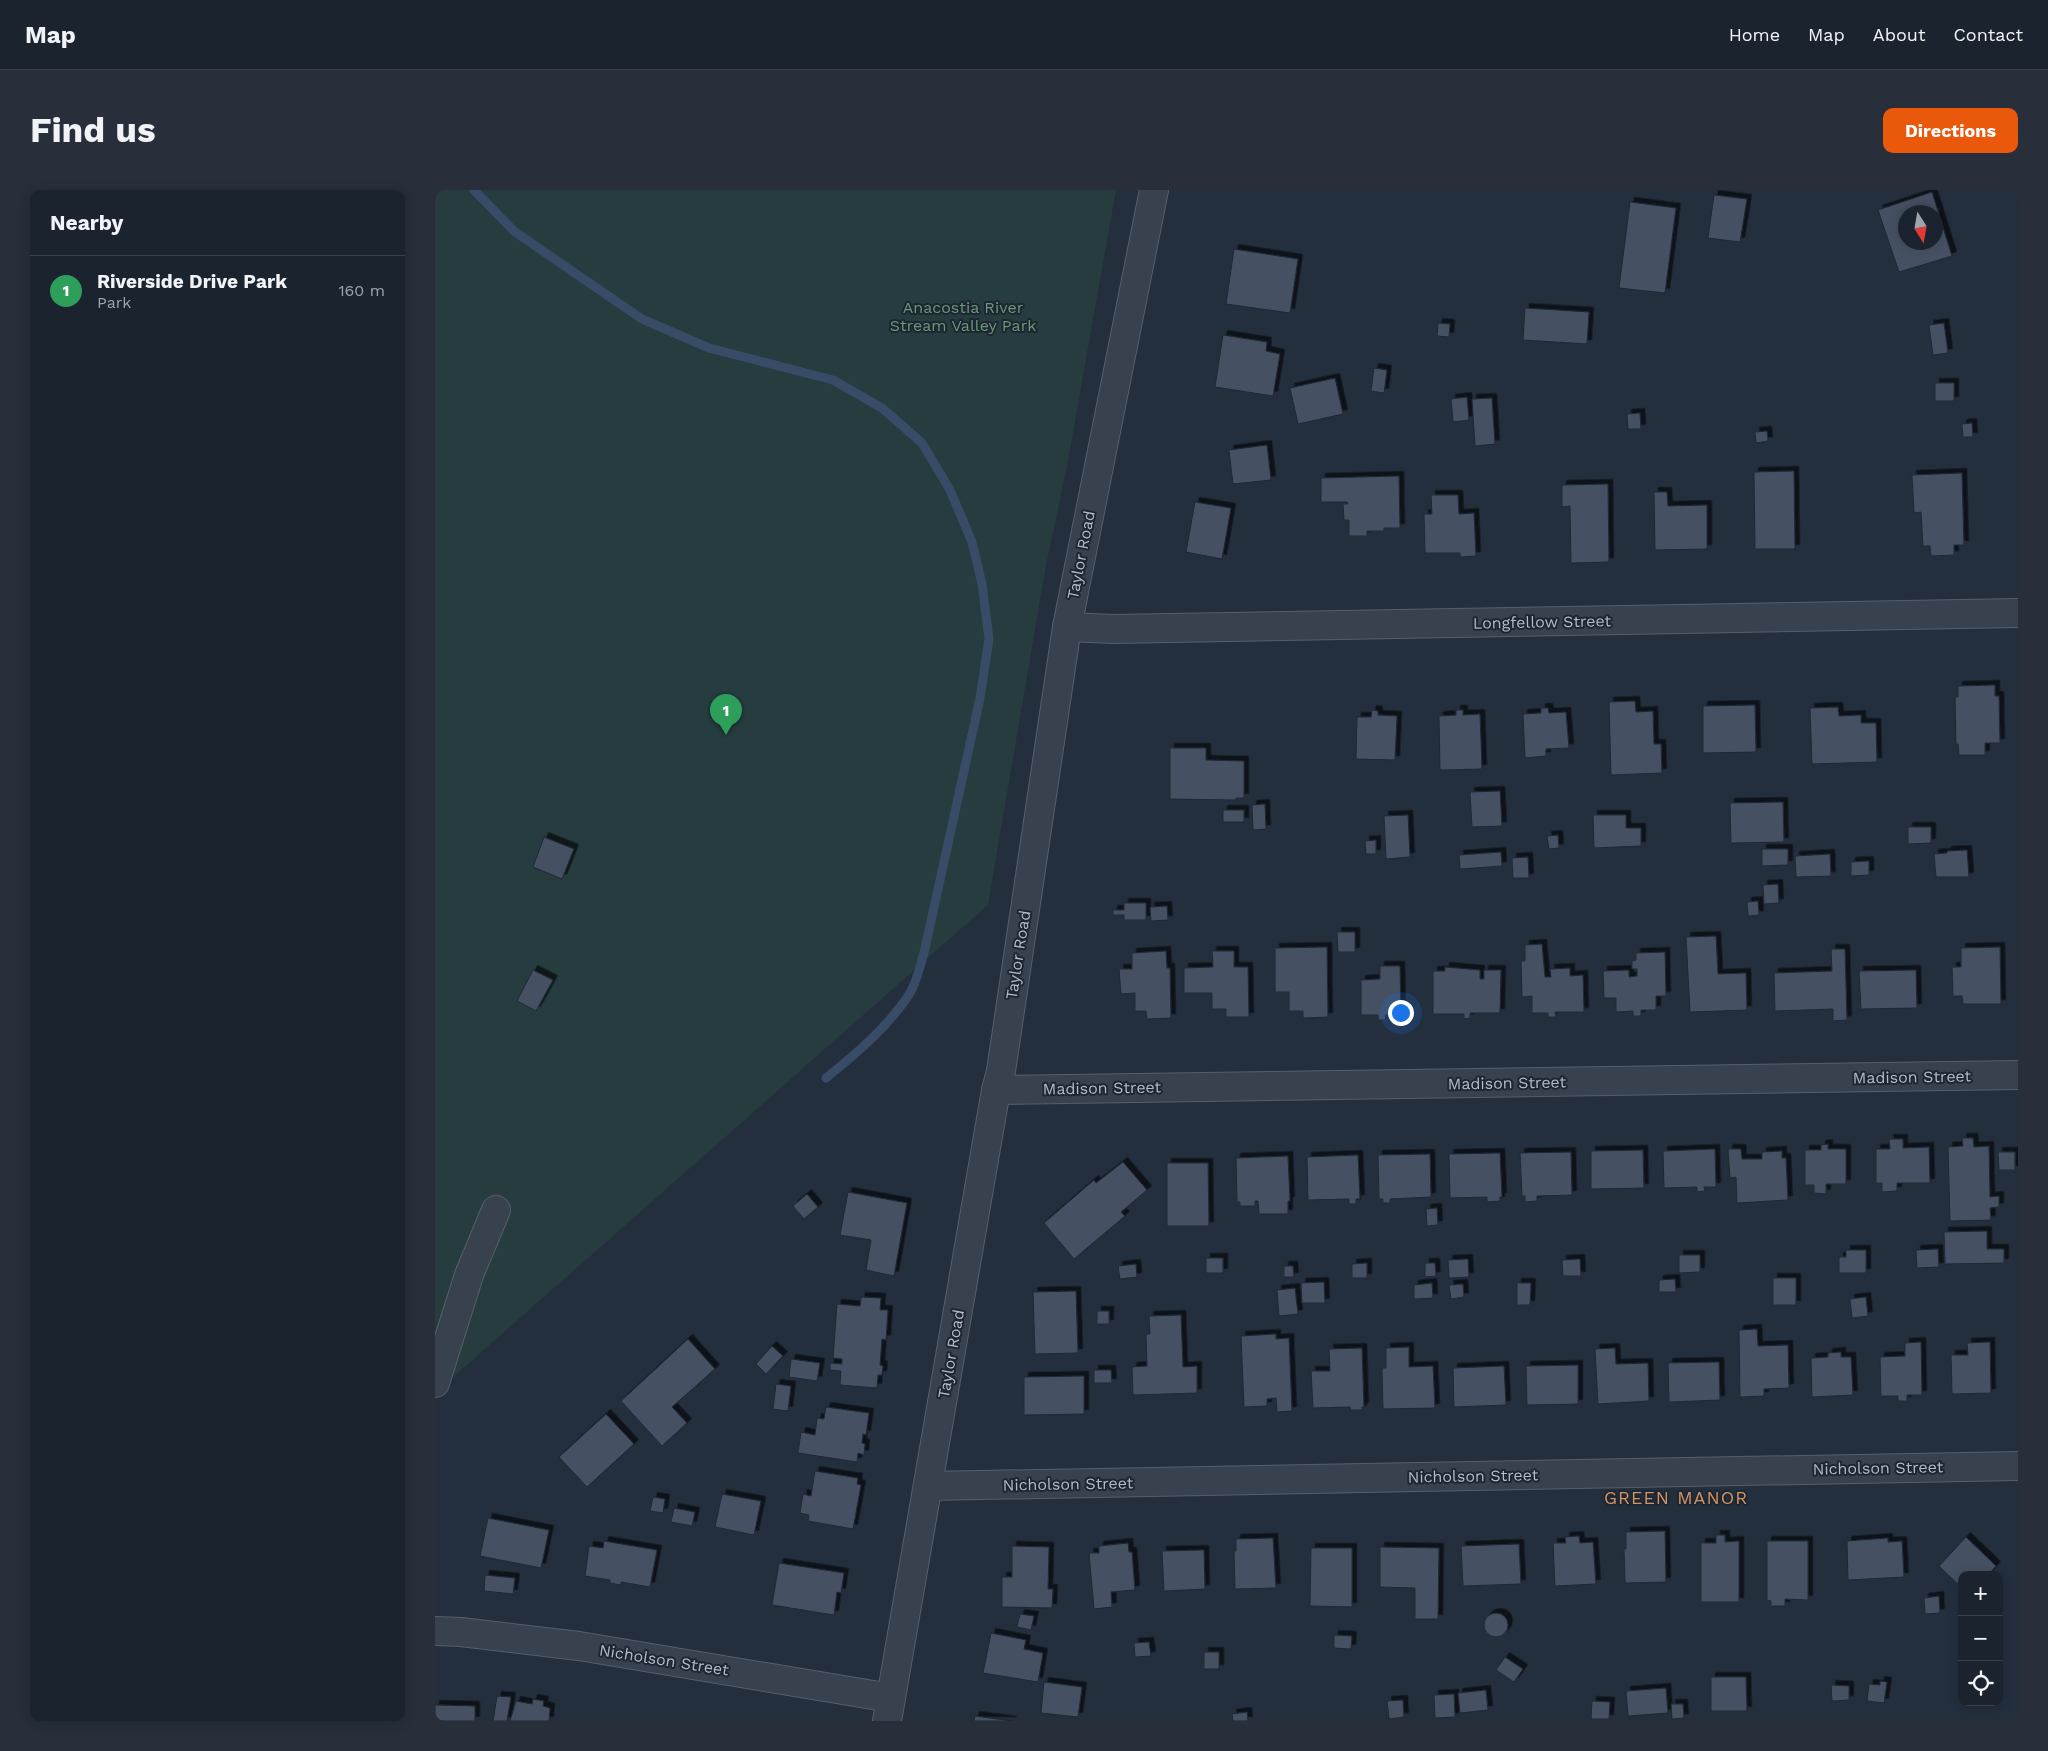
<!DOCTYPE html>
<meta charset="utf-8">
<style>
body{margin:0;font-family:"Work Sans",sans-serif;background:#282f3a;color:#f1f3f6}
.controls{position:absolute;right:15px;bottom:15px;display:grid;overflow:hidden;border-radius:10px;box-shadow:0 2px 12px #0003}
.controls button{width:45px;height:45px;display:grid;place-items:center;padding:0;border:0;border-bottom:1px solid #39404a;background:#1b232e;color:#f1f3f6;font:25px sans-serif}
.compass{position:absolute;left:1463px;top:15px;width:45px;height:45px;border-radius:50%;background:#1b232e;box-shadow:0 2px 12px #0003;rotate:169deg}
.you{position:absolute;left:965px;top:822px;width:18px;height:18px;margin:-12px;border:4px solid #fff;border-radius:50%;background:#1a73e8;box-shadow:0 0 0 8px #1a73e833}
.badge{display:grid;place-items:center;width:32px;height:32px;border-radius:50%;background:#ea580c;color:#fff;font-size:16px;font-weight:700}
.pin{position:absolute;translate:-50% -41px;filter:drop-shadow(0 1px 2px #0008)}
.pin::after{content:'';position:absolute;top:26px;width:18px;height:15px;background:inherit;clip-path:polygon(0 0,100% 0,50% 100%)}
.list{margin:0;padding:0;list-style:none}
h2{display:flex;justify-content:space-between;align-items:center;height:65px;margin:0;padding:0 20px;font-size:21px}
h2 small{font-size:16px;font-weight:400;color:#a0a4aa}
.list li{display:grid;grid-template-columns:32px 1fr auto;gap:15px;align-items:center;box-sizing:border-box;height:70px;padding:0 20px;border-top:1px solid #39404a}
.list b{display:block;font-size:19px;white-space:nowrap}
.list p{margin:0;font-size:16px;white-space:nowrap;color:#a0a4aa}
.list em{font-size:16px;font-style:normal;color:#a0a4aa}
.icon{flex:none;width:28px;height:28px;fill:none;stroke:currentColor;stroke-width:2;stroke-linecap:round;stroke-linejoin:round}
.map{position:relative;flex:none;width:1583px;height:1531px;overflow:hidden;border-radius:10px}
header{display:flex;align-items:center;gap:30px;box-sizing:border-box;height:70px;padding:0 25px;background:#1b232e;border-bottom:1px solid #39404a}
header strong{font-size:24px}
nav{display:flex;gap:28px;margin-inline-start:auto;font-size:18px}
.intro{display:flex;align-items:center;justify-content:space-between;box-sizing:border-box;height:120px;padding:0 30px}
h1{margin:0;font-size:35px}
.button{padding:12px 22px;border-radius:10px;background:#ea580c;color:#fff;font-size:18px;font-weight:700}
main{display:flex;gap:30px;padding:0 30px}
aside{flex:1;background:#1b232e;border-radius:10px;box-shadow:0 2px 12px #0003}
.map>svg:first-child{display:block}
.green{fill:#263c3f}
.lines{fill:none;stroke-linecap:round;stroke-linejoin:round}
.stream{stroke:#394c67;stroke-width:9}
.building{fill:#455162;stroke:#1f2835;fill-rule:evenodd;filter:url(#shadow)}
.street-casing{stroke:#565f6c;stroke-width:30}
.street{stroke:#38414e;stroke-width:28}
.labels{text-anchor:middle;dominant-baseline:central;stroke-width:4;stroke-linejoin:round;paint-order:stroke}
.park-label{font-size:16px;fill:#6b9a76;stroke:#1d2633}
.street-label{font-size:16px;fill:#b4bcc9;stroke:#1d2633}
.neighbourhood-label{font-size:18px;letter-spacing:1px;fill:#d59563;stroke:#1d2633}
</style>
<header>
<strong>Map</strong>
<nav><a>Home</a><a>Map</a><a>About</a><a>Contact</a></nav>
</header>
<div class="intro"><h1>Find us</h1><a class="button">Directions</a></div>
<main>
<aside>
<h2>Nearby<small></small></h2>
<ul class="list">
<li><span class="badge" style="background:#2e9e5b">1</span><div><b>Riverside Drive Park</b><p>Park</p></div><em>160 m</em></li>
</ul>
</aside>
<div class="map">
<svg width="1583" height="1531" viewBox="0 0 1583 1531">
<defs>
<filter id="shadow"><feDropShadow dx="4.5" dy="-4.5" stdDeviation="0" flood-color="#0009"/></filter>
</defs>
<rect width="100%" height="100%" fill="#242f3e"/>
<path class="green" d="M0 0H681L631 282 611 375 553 715 0 1203Z"/>
<g class="lines">
<path class="stream" d="M39 0 80 42 207 129 274 158 398 190 447 218 487 253 515 300 537 352 547 394 554 449 545 508 489 763C485 775 482 792 475 803 454 836 421 864 391 888"/>
</g>
<g class="building">
<path d="M1497 2 1517 66 1464 82 1443 20ZM1470 22H1500V52H1470Z"/>
<path d="M1279 5 1312 9 1305 52 1273 48Z"/>
<path d="M1195 12 1241 18 1230 103 1184 98Z"/>
<path d="M799 59 863 69 855 123 791 114Z"/>
<path d="M1090 118 1154 122 1152 154 1088 150Z"/>
<path d="M1003 133 1015 134 1014 147 1002 146Z"/>
<path d="M1509 133 1513 163 1498 165 1494 135Z"/>
<path d="M788 145 832 152 831 161 845 164 838 206 780 197Z"/>
<path d="M939 178 952 180 949 203 936 201Z"/>
<path d="M900 188 908 224 863 234 855 198Z"/>
<rect x="1500" y="193" width="19" height="18"/>
<path d="M1032 207 1034 230 1018 232 1016 209Z"/>
<path d="M1057 208 1060 254 1040 256 1037 209Z"/>
<path d="M1205 223 1206 239H1193L1192 224Z"/>
<path d="M1537 233 1538 247H1528L1527 234Z"/>
<path d="M1332 241 1333 251 1321 253 1320 242Z"/>
<path d="M832 255 836 290 798 294 794 260Z"/>
<path d="M1359 281 1360 359H1320L1319 282Z"/>
<path d="M1527 283 1529 355H1519V365L1496 366 1495 356H1488L1486 322 1479 323 1477 285Z"/>
<path d="M964 286 965 338H949V341H932V346H914V330H909L908 314H913L912 312H886V288Z"/>
<path d="M1173 294 1174 372 1136 373 1135 316 1127 317V295Z"/>
<path d="M1219 302H1232L1233 316 1272 315V359L1220 360Z"/>
<path d="M996 305H1023L1024 324 1039 323 1041 366 1025 367V363H990L989 324H997Z"/>
<path d="M760 312 796 318 787 369 751 362Z"/>
<path d="M1560 495V506H1564L1565 553H1550V565H1524L1523 554H1521L1520 507H1523V496Z"/>
<path d="M1200 511 1201 522 1218 521 1219 554H1226L1227 583 1176 585 1174 512Z"/>
<path d="M1320 515 1321 562 1268 563V516Z"/>
<path d="M1403 517 1404 526 1426 525V533H1441L1442 572 1377 574 1375 518Z"/>
<path d="M1106 518H1113L1114 523 1131 522 1134 558 1111 559V566L1090 568 1088 524 1106 523Z"/>
<path d="M937 520 943 521V525L962 526 960 570 921 569 922 527H936Z"/>
<path d="M1021 520H1028V525L1045 524 1047 579 1005 580 1004 526 1021 525Z"/>
<path d="M735 558H771V570L809 571V608H801V610L735 609Z"/>
<path d="M1065 601 1067 636 1037 637 1035 602Z"/>
<path d="M1348 612 1349 652 1296 653 1295 613Z"/>
<path d="M830 614 831 639 818 640 817 615Z"/>
<rect x="788" y="620" width="21" height="12"/>
<path d="M973 625 975 667 951 669 949 626Z"/>
<path d="M1158 625H1191V638H1206V656L1159 658Z"/>
<path d="M1473 637H1496V653L1473 654Z"/>
<path d="M1123 645 1124 658 1114 659 1112 646Z"/>
<path d="M109 647 139 659 127 689 98 677Z"/>
<path d="M941 650V664H931L930 651Z"/>
<path d="M1327 659H1353V675L1327 676Z"/>
<path d="M1532 660 1534 687H1501L1499 664 1512 663V661Z"/>
<path d="M1066 662 1067 676 1025 679 1024 665Z"/>
<path d="M1395 664 1396 686 1361 687 1360 666Z"/>
<path d="M1093 667 1094 688H1078L1077 668Z"/>
<path d="M1434 671V685L1416 686V672Z"/>
<path d="M1343 694 1344 713 1329 714 1328 695Z"/>
<path d="M1323 711 1324 725 1313 726 1312 712Z"/>
<path d="M689 713H711V730H689V725H678V720H689Z"/>
<path d="M732 716 733 730 716 731 715 717Z"/>
<path d="M902 742H920V762H903Z"/>
<path d="M1281 746 1283 784 1311 783 1312 820 1255 822 1251 747Z"/>
<path d="M1107 754 1110 787H1116L1115 779 1135 778V786L1148 785 1149 822H1120L1121 827H1113V823H1097V806L1087 807 1086 771H1090V755Z"/>
<path d="M892 757 893 827 868 828V821H854V802H840V758Z"/>
<path d="M1565 757 1566 814H1528L1527 806H1518L1517 777H1526V758Z"/>
<path d="M1396 759H1410L1412 830 1398 831V819L1340 821 1339 783 1397 781Z"/>
<path d="M731 761 732 778H735L736 828 712 829 711 821H700V803L686 804 684 779H697V763Z"/>
<path d="M777 761H799V777H813L814 827H791V819H777V803H749V778L778 777Z"/>
<path d="M1230 762 1231 806H1221V820H1206V826H1198V821L1181 822V808H1169L1168 781 1194 780V787L1202 786V779H1197V771L1201 770V763Z"/>
<path d="M945 776H965L966 825H951L950 830H943V825H926V790L945 789Z"/>
<path d="M1010 777 1045 780V789H1049V780H1066L1065 823H1035V828L1029 829V824H998V781H1010Z"/>
<path d="M98 780 118 790 101 821 82 811Z"/>
<path d="M1481 780 1482 818 1426 819 1424 781Z"/>
<path d="M1527 948H1538L1539 957 1554 956 1555 1007 1564 1006V1017L1555 1018 1556 1030 1515 1031 1513 957 1528 956Z"/>
<path d="M1454 949H1468V958L1494 957 1495 993H1462V1001L1447 1002V993H1441V959H1455Z"/>
<path d="M1393 954V959H1411V994H1391V1004L1379 1003V995H1370V960H1386V955Z"/>
<path d="M1280 959 1281 997H1269L1270 1001 1262 1002V997L1229 998 1228 961Z"/>
<path d="M1293 959H1306L1307 969H1327V962L1347 961V968H1351L1353 1010 1302 1013 1301 987 1295 988Z"/>
<path d="M1208 960 1209 998 1156 999V961Z"/>
<path d="M1136 962 1137 1005 1102 1006V1011L1090 1012V1006H1087L1085 963Z"/>
<path d="M1563 962H1580V980H1564Z"/>
<path d="M1065 963 1067 1007H1065V1011L1052 1012V1007L1015 1008 1014 964Z"/>
<path d="M995 964 996 1007 955 1009V1013H948V1009H944L943 965Z"/>
<path d="M923 965 925 1009H921V1014H914V1009L873 1010 872 967Z"/>
<path d="M853 966 855 1011H853V1024H824L823 1011H820V1016H805V1012H802L801 968Z"/>
<path d="M688 972 712 1000 686 1022 690 1026 639 1069 609 1033 659 990 661 993Z"/>
<path d="M732 973H773L774 1036H732Z"/>
<path d="M413 1002 472 1013 459 1086 431 1080 436 1050 405 1045Z"/>
<path d="M372 1004 383 1017 369 1029 358 1016Z"/>
<path d="M1002 1018 1003 1035 992 1036 991 1019Z"/>
<path d="M1552 1041V1059H1569V1073L1510 1074 1509 1042Z"/>
<path d="M1503 1059 1504 1077 1482 1078 1481 1060Z"/>
<path d="M1411 1060H1431V1083H1404V1067H1411Z"/>
<path d="M1244 1065H1265V1082L1244 1083Z"/>
<rect x="771" y="1068" width="17" height="15"/>
<path d="M1033 1069 1034 1087 1014 1088 1013 1070Z"/>
<path d="M1145 1069 1146 1086H1128L1127 1070Z"/>
<path d="M932 1073V1088H917V1074Z"/>
<path d="M990 1073H1000L1001 1086 990 1087Z"/>
<path d="M701 1074 702 1087 685 1089 683 1076Z"/>
<path d="M849 1076H858L859 1087H849Z"/>
<rect x="1338" y="1088" width="23" height="27"/>
<path d="M1240 1089 1241 1102H1224V1090Z"/>
<path d="M889 1092 890 1113H867L866 1093Z"/>
<path d="M997 1093 998 1108 979 1109V1095Z"/>
<path d="M1082 1093H1096L1095 1115H1082Z"/>
<path d="M1028 1094 1029 1107 1016 1109 1014 1095Z"/>
<path d="M860 1098 863 1124 844 1126 842 1100Z"/>
<path d="M641 1101 643 1163 600 1164 598 1102Z"/>
<path d="M426 1107 446 1108 445 1120H453L451 1150 447 1149 445 1175 448 1176 447 1185H443L442 1198 405 1195 406 1181 395 1180V1173L407 1174V1169L398 1168 402 1114 425 1116Z"/>
<path d="M1431 1107 1433 1126 1417 1128 1415 1109Z"/>
<rect x="662" y="1121" width="12" height="13"/>
<path d="M746 1125 748 1177 762 1176V1203L698 1205 697 1177 712 1176 711 1144H715L714 1126Z"/>
<path d="M1322 1139 1323 1156 1353 1155 1354 1198 1329 1199V1206L1305 1207 1304 1140Z"/>
<path d="M841 1144V1149L854 1148 857 1221 842 1222 841 1208 832 1209V1216L809 1217 806 1146Z"/>
<path d="M253 1149 280 1179 237 1217 252 1233 227 1256 186 1211Z"/>
<path d="M1486 1152 1487 1205H1472V1211H1463V1206H1446L1445 1167 1470 1166V1153Z"/>
<path d="M1555 1152 1556 1203 1517 1204 1516 1165H1533L1532 1153Z"/>
<path d="M337 1156 348 1166 331 1184 321 1174Z"/>
<path d="M974 1157V1177L998 1176 1000 1218 948 1219 947 1178H951V1158Z"/>
<path d="M927 1158 929 1217H927V1220H916L915 1217 878 1218 876 1181H895L894 1159Z"/>
<path d="M1180 1158 1181 1174 1213 1173 1214 1211 1163 1214 1160 1159Z"/>
<path d="M1406 1162V1167H1416L1418 1205 1377 1207 1376 1168 1393 1167V1163Z"/>
<path d="M356 1169 385 1173 382 1191 354 1187Z"/>
<path d="M1284 1172 1285 1210 1234 1212 1233 1173Z"/>
<path d="M1143 1175V1214L1092 1215 1091 1176Z"/>
<path d="M1069 1176 1071 1215 1019 1217 1018 1178Z"/>
<path d="M659 1180H676L677 1193H659Z"/>
<path d="M649 1186V1224L589 1225V1187Z"/>
<path d="M341 1194 356 1196 353 1221 338 1219Z"/>
<path d="M391 1217 434 1223 431 1245 428 1244 427 1253 430 1254 429 1265 423 1263 422 1272 363 1263 366 1242 380 1245 382 1228 389 1229Z"/>
<path d="M171 1224 199 1254 152 1297 124 1267Z"/>
<path d="M380 1281 423 1288 422 1294 426 1295 418 1339 373 1331 374 1325 365 1323 368 1304 376 1306Z"/>
<path d="M287 1304 326 1311 319 1345 280 1337Z"/>
<path d="M218 1307 230 1309 228 1323 215 1321Z"/>
<path d="M239 1318 260 1322 257 1336 236 1332Z"/>
<path d="M53 1328 114 1340 106 1378 45 1366Z"/>
<path d="M1230 1341 1231 1392 1190 1393 1189 1359H1191V1342Z"/>
<path d="M1281 1345H1290V1352L1304 1351V1412H1266V1353H1281Z"/>
<path d="M1144 1346 1145 1353 1158 1352 1161 1394 1120 1396 1118 1353H1131L1130 1347Z"/>
<path d="M1531 1347 1561 1376 1553 1385H1527V1398L1504 1376Z"/>
<path d="M838 1348 841 1398 800 1399 799 1361H801V1349Z"/>
<path d="M1453 1348V1352L1467 1351 1469 1387 1413 1390 1412 1351Z"/>
<path d="M169 1351 222 1360 215 1397 186 1392V1395L175 1393V1390L150 1386 154 1356 168 1358Z"/>
<path d="M1332 1351H1373V1410L1350 1409V1416H1336V1411L1332 1410Z"/>
<path d="M693 1353 694 1362H697L700 1400 676 1402 677 1417 659 1419 654 1363H664V1356Z"/>
<path d="M1084 1354 1086 1394 1028 1396 1026 1356Z"/>
<path d="M577 1356 614 1357 613 1399H618L617 1418 567 1417V1387H577Z"/>
<path d="M945 1357 1004 1358 1003 1429H980V1398L945 1397Z"/>
<path d="M876 1358H917V1417L875 1416Z"/>
<path d="M769 1360 770 1399 729 1401 727 1361Z"/>
<path d="M344 1373 409 1383 406 1403 402 1402 399 1425 337 1415Z"/>
<path d="M50 1385 80 1388 78 1404 49 1401Z"/>
<path d="M1504 1406 1505 1423 1490 1424 1489 1408Z"/>
<circle cx="1061" cy="1435" r="12"/>
<path d="M585 1424 599 1426 596 1440 582 1437Z"/>
<path d="M556 1443 591 1450 589 1459 608 1463 603 1492 548 1483Z"/>
<path d="M899 1445 917 1446 916 1459 899 1458Z"/>
<path d="M714 1452 716 1466 700 1467 699 1453Z"/>
<path d="M1524 1458H1527V1499H1525Z"/>
<rect x="769" y="1462" width="15" height="17"/>
<path d="M1070 1467 1088 1479 1079 1492 1061 1480Z"/>
<path d="M1276 1487H1311L1312 1521H1276Z"/>
<path d="M1445 1491 1452 1492 1449 1513 1432 1511 1434 1494 1445 1495Z"/>
<path d="M609 1492 647 1497 643 1527 606 1523Z"/>
<path d="M1396 1495 1414 1496V1510L1397 1511Z"/>
<path d="M1231 1498 1233 1523 1193 1526 1191 1501Z"/>
<path d="M1051 1500 1053 1520 1025 1523 1023 1503Z"/>
<path d="M1019 1504 1020 1527 1000 1528 999 1505Z"/>
<path d="M62 1506 76 1507 72 1531H58Z"/>
<path d="M98 1509 109 1511 108 1516 115 1518 114 1531H75L81 1511 97 1514Z"/>
<path d="M968 1510 969 1527 954 1529 952 1511Z"/>
<path d="M1157 1511 1175 1512 1174 1529H1156Z"/>
<path d="M1236 1514H1248L1249 1528 1237 1529Z"/>
<path d="M0 1515 40 1516V1531H0Z"/>
<path d="M812 1522 813 1531H798L797 1524Z"/>
<path d="M540 1526 577 1531H539Z"/>
</g>
<g class="lines">
<g class="street-casing">
<g id="street">
<path d="M632 437 678 439 1583 423"/>
<path d="M561 900 1583 885"/>
<path d="M0 1193 34 1085 61 1020"/>
<path d="M493 1296 1583 1276"/>
<path d="M0 1441 26 1442 144 1456 456 1508"/>
<path d="M452 1531 561 900 566 881 632 437 719 0"/>
</g>
</g>
<use href="#street" class="street"/>
</g>
<g class="labels">
<g class="park-label">
<text x="528" y="117">Anacostia River<tspan x="528" dy="18">Stream Valley Park</tspan></text>
</g>
<g class="street-label">
<text transform="translate(646 365) rotate(-79)">Taylor Road</text>
<text transform="translate(1107 432) rotate(-1)">Longfellow Street</text>
<text transform="translate(583 765) rotate(-81)">Taylor Road</text>
<text transform="translate(1477 887) rotate(-1)">Madison Street</text>
<text transform="translate(1072 893) rotate(-1)">Madison Street</text>
<text transform="translate(667 898) rotate(-1)">Madison Street</text>
<text transform="translate(516 1164) rotate(-80)">Taylor Road</text>
<text transform="translate(1443 1278) rotate(-1)">Nicholson Street</text>
<text transform="translate(1038 1286) rotate(-1)">Nicholson Street</text>
<text transform="translate(633 1294) rotate(-1)">Nicholson Street</text>
<text transform="translate(229 1470) rotate(9)">Nicholson Street</text>
</g>
<g class="neighbourhood-label">
<text x="1241" y="1307">GREEN MANOR</text>
</g>
</g>
</svg>
<div class="controls">
<button>+</button>
<button>−</button>
<button><svg class="icon" aria-label="locate" viewBox="0 0 24 24"><circle cx="12" cy="12" r="6"/><path d="M12 2v4M12 18v4M2 12h4M18 12h4"/></svg></button>
</div>
<svg class="compass" viewBox="-18 -18 36 36"><path d="M0-13l5 13h-10z" fill="#e53935"/><path d="M0 13l5-13h-10z" fill="#a0a4aa"/></svg>
<div class="you"></div>
<div class="pin badge" style="left:291px;top:545px;background:#2e9e5b">1</div>
</div>
</main>
